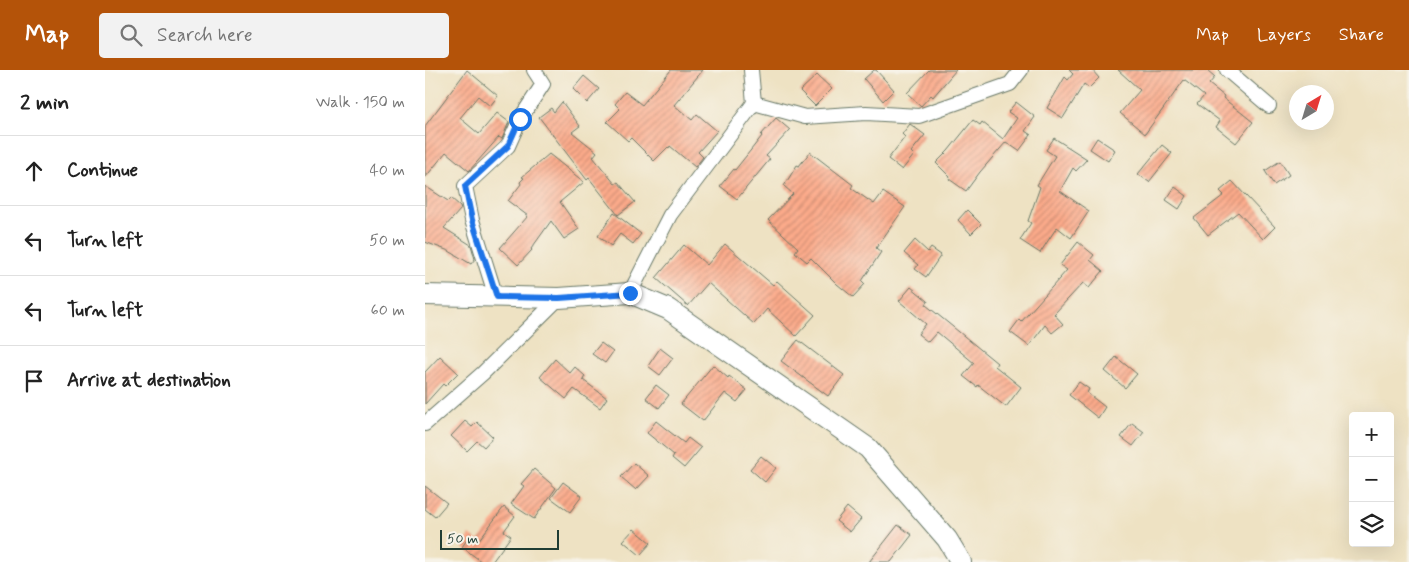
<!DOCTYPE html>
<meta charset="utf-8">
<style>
body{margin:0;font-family:Mynerve,sans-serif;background:#f2f2f2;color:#222}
.controls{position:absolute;right:15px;bottom:15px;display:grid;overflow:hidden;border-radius:5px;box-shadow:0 5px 20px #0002}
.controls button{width:45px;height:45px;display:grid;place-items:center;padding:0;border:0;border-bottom:1px solid #e0e0e0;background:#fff;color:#222;font:25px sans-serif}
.compass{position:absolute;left:864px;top:15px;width:45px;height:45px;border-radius:50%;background:#fff;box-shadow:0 5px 20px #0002;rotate:38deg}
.scale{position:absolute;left:15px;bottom:12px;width:119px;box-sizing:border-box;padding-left:5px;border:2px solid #1f3d34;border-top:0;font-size:14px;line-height:18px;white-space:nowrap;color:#1f3d34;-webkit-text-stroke:4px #f7f3e8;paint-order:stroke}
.stop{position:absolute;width:15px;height:15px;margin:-11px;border:4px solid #1a73e8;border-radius:50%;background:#fff}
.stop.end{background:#1a73e8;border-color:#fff;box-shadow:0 1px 5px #0008}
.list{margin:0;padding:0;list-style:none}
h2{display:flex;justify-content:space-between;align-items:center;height:65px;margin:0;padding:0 20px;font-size:21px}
h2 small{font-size:16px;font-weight:400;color:#767676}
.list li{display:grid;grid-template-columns:32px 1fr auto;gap:15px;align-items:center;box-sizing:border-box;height:70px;padding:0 20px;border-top:1px solid #e0e0e0}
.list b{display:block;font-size:19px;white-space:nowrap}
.list em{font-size:16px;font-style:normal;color:#767676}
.icon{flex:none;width:28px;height:28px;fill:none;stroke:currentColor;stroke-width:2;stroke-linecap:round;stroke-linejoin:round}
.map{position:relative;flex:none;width:984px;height:492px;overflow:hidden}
header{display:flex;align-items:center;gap:30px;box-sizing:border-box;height:70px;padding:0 25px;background:#b45309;color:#fff}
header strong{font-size:24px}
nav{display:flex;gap:28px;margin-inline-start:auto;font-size:18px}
.search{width:350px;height:45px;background:#f2f2f2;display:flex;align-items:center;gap:12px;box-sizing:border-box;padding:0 18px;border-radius:5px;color:#767676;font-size:19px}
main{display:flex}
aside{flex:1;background:#fff}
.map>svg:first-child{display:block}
.building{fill:url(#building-hatch)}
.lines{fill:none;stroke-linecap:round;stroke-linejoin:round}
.street-casing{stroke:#677766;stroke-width:16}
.secondary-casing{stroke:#677766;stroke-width:22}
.street{stroke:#fff;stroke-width:14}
.secondary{stroke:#fff;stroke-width:20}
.route{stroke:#1a73e8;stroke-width:6}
</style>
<header>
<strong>Map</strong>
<div class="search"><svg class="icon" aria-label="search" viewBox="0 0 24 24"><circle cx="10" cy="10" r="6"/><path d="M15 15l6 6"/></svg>Search here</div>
<nav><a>Map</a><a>Layers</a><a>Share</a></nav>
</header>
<main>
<aside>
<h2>2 min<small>Walk · 150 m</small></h2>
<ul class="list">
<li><svg class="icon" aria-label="ahead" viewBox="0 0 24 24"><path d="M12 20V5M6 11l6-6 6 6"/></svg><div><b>Continue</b></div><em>40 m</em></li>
<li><svg class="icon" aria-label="left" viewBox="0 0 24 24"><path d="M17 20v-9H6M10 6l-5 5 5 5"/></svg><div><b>Turn left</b></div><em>50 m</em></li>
<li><svg class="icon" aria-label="left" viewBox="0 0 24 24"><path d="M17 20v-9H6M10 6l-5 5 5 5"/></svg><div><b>Turn left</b></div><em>60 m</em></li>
<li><svg class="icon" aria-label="arrive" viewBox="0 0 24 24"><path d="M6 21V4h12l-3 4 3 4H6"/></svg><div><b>Arrive at destination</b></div></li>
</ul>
</aside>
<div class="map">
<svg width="984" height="492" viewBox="0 0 984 492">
<defs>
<pattern id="building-hatch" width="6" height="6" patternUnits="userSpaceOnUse" patternTransform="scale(1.25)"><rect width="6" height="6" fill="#fcaa8a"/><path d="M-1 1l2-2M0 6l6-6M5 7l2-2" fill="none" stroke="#cb8c72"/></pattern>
</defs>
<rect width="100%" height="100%" fill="#f7f3e8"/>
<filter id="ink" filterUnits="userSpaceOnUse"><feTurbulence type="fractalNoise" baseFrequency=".02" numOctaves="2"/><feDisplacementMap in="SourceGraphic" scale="10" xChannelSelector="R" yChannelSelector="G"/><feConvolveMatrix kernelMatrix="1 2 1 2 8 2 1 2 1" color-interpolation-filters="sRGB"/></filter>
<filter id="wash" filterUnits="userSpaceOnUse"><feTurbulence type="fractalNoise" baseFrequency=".0096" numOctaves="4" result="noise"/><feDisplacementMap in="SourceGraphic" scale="20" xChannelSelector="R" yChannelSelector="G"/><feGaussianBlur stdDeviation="1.12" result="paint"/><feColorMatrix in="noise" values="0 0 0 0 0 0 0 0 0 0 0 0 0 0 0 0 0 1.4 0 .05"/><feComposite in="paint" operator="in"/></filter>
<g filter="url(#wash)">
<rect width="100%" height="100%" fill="#eee2c3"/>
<g id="blocks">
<g class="building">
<path d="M42 0 73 26 65 36 53 26 35 48 54 64 72 43 84 52 77 69 74 67 52 92 44 101 21 82 0 108V56Z"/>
<path d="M246 0H278L249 35 267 50 272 44 292 61 273 82 278 87 270 97 245 76 244 78 243 77 229 91 206 68 203 71 182 52 195 39 190 34 200 22 217 35Z"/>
<path d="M449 0H451L469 20 458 31 439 9Z"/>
<path d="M504 0H531L508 27 506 25 496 36 482 23Z"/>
<path d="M644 0H667L674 8 664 18 659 14 638 48 622 38 640 7 643 10 648 4Z"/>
<path d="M693 0H782L790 7 784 14 799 26 798 28 828 52 811 73 791 57 795 51 772 34 779 26 759 10 720 64 695 43 715 20Z"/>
<path d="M392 5 407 19 390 36 375 21Z"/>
<path d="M159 6 174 19 162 33 148 19Z"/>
<path d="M137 32 155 56 147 62 172 82 168 87 190 114 193 112 210 132 193 145 164 108 162 110 114 47 126 38 129 42Z"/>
<path d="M591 32 610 47 600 61 606 65 594 81 581 72 555 102 541 121 524 109 525 107 511 93 523 81 548 50 555 55 557 52 578 69 592 48 583 42Z"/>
<path d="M351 48 365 60 341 86 345 89 312 129 295 116 309 99 310 100 337 66 336 65Z"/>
<path d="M485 54 500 65 486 82 489 85 477 100 463 89 480 67 477 64Z"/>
<path d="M629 68 662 89 651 101 648 98 635 121 664 141 646 168 632 157 615 183 595 170 606 153 603 151 615 117 612 115 630 86 621 80Z"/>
<path d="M672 68 690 80 683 91 665 79Z"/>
<path d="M737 75 747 83 724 112 713 104Z"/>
<path d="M385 82 428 115 426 118 449 134 458 122 480 137 451 178 456 182 437 211 440 214 428 227 412 214 386 188 382 192 370 182 373 178 343 150 368 124 359 116 372 95 374 96Z"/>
<path d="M124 84 159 112 135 132 154 159 139 169 126 151 106 179 107 180 93 195 75 178 103 146 83 131 96 114 95 112 99 108 97 107Z"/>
<path d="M855 91 864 105 849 115 840 101Z"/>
<path d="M807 111 850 157 838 169 813 142 783 165 769 148 799 125 795 121Z"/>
<path d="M0 116 23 131 26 128 35 136 36 139 19 158 46 175 50 189 46 194 24 181 0 172Z"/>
<path d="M750 117 762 126 754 139 741 130Z"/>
<path d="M542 140 556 154 546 164 533 150Z"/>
<path d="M189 143 216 164 208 174 195 164 186 176 173 166Z"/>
<path d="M490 170 503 182 506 178 516 185 501 207 490 199 493 195 479 183Z"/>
<path d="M653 172 669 185 665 190 678 201 664 218 658 213 629 244 638 254 627 263 620 255 604 276 585 262 594 250 596 252 642 200 635 195Z"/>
<path d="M300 174 348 215 352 211 390 245 371 266 342 239 329 254 283 213 263 236 231 208 259 175 282 195Z"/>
<path d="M486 217 503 231 501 235 572 293 570 296 596 317 581 337 553 315 552 317 538 306 549 293 512 262 503 272 493 264 501 254 474 231Z"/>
<path d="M373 270 419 305 403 326 356 291Z"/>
<path d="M176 273 188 282 180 293 167 284Z"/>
<path d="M235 278 248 288 235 305 223 296Z"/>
<path d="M15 286 33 303 20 316 18 314 0 334V302Z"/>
<path d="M691 287 712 304 700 318 680 301Z"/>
<path d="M130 289 145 303 150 297 160 306 158 310 182 328 175 338 149 319 141 329 115 307Z"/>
<path d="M288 295 303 308 304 306 322 320 312 332 300 323 278 351 256 334Z"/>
<path d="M654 312 664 319 662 323 680 337 673 348 644 325Z"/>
<path d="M231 315 244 325 234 338 221 328Z"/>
<path d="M40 351 47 357 52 352 68 367 59 377 52 371 42 381 26 366Z"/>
<path d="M231 351 259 373 263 368 276 378 259 398 247 388 249 385 222 363Z"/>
<path d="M707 353 719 362 708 376 696 367Z"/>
<path d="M336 386 351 398 340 412 325 399Z"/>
<path d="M209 393 224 406 211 420 196 407Z"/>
<path d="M109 399 131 418 109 449 86 434 99 416 96 414Z"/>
<path d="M138 412 157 426 145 442 126 428Z"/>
<path d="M0 416 22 433 10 447 0 439Z"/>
<path d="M79 437 90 446 79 461 86 466 67 492H57L37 477 45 465 53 471Z"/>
<path d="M422 437 436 449 425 462 411 451Z"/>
<path d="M473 455 487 465 466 492H444Z"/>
<path d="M209 459 226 473 215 485 198 471Z"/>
</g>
</g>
</g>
<g filter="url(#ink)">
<use href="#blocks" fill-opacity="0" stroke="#677766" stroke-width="1"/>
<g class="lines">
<g class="street-casing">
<g id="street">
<path d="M802 0 844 36"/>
<path d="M329 33 380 47 441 43 494 46 585 14 596 0"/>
<path d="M205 223 245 145 329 33 326 0"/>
<path d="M71 227 47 150 40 116 83 76 95 49 118 14 109 0"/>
<path d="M0 354 58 303 134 228"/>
</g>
</g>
<g class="secondary-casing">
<path id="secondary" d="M0 225 134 228 205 223 243 239 443 378 522 469 536 492"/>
</g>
<use href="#street" class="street"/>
<use href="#secondary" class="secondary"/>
</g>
</g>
<g class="lines" filter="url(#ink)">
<path class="route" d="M95 49 83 76 40 116 47 150 72 227 134 228 205 223"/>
</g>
</svg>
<div class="controls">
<button>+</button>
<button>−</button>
<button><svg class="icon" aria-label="layers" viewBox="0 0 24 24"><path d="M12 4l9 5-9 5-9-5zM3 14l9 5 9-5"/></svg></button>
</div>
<svg class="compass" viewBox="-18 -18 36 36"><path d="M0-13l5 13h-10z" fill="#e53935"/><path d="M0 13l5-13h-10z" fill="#767676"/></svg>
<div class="scale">50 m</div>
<div class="stop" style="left:95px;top:49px"></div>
<div class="stop end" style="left:205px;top:223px"></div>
</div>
</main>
